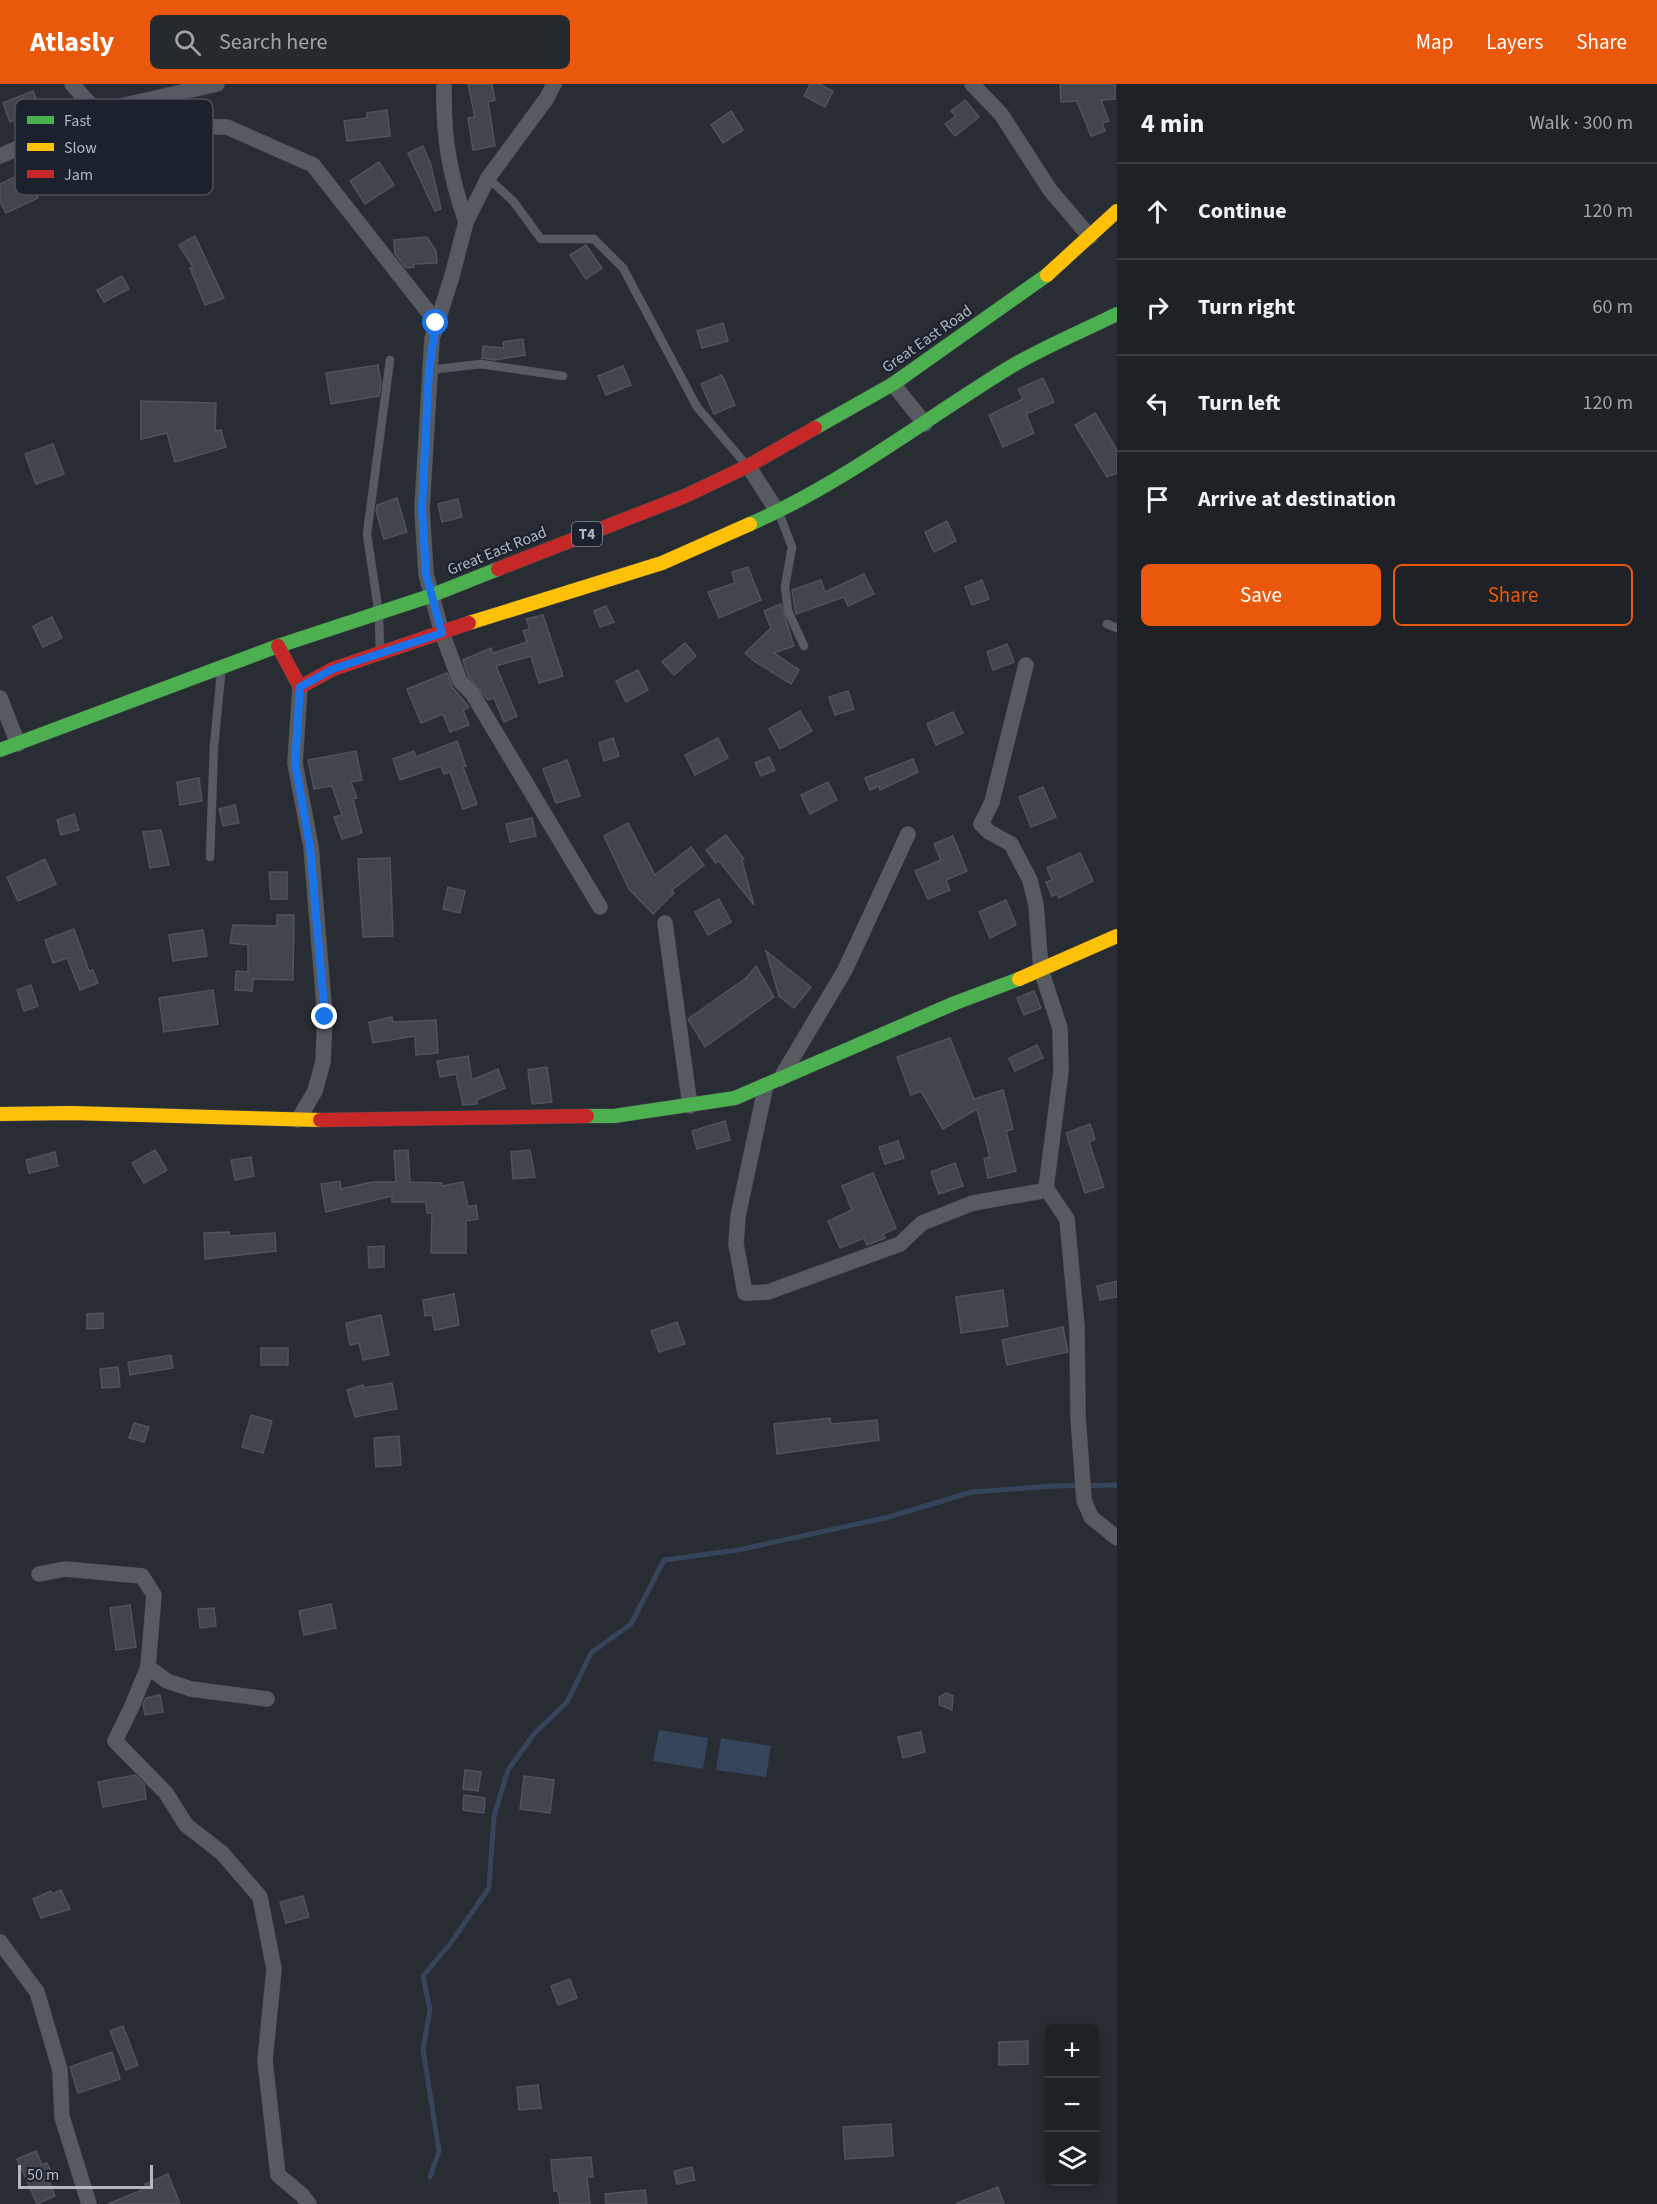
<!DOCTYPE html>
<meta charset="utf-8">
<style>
body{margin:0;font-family:"Source Sans 3",sans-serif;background:#26292e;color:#f1f3f6}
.controls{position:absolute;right:18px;bottom:18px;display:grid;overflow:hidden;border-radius:9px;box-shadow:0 3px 9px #0003}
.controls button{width:54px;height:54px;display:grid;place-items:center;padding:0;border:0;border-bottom:2px solid #3c3e43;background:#1e2126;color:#f1f3f6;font:30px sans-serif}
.scale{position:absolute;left:18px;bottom:15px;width:135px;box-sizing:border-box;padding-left:6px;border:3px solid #b1b8c4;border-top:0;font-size:16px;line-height:21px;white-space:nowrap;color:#b1b8c4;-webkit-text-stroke:4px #1c222d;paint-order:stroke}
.stop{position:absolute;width:18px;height:18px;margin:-14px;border:4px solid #1a73e8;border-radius:50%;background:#fff}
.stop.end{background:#1a73e8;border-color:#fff;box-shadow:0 2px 6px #0008}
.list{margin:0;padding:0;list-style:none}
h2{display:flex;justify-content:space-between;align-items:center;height:78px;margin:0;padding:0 24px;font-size:26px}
h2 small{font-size:20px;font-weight:400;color:#a1a3a7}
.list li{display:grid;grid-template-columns:39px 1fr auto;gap:18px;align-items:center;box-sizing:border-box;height:96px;padding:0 24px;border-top:2px solid #3c3e43}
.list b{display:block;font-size:22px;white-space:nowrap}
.list em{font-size:20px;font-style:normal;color:#a1a3a7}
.actions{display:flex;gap:12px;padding:18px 24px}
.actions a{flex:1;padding:14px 0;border:2px solid #ea580c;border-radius:9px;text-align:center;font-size:21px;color:#ea580c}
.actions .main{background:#ea580c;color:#fff}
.icon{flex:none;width:33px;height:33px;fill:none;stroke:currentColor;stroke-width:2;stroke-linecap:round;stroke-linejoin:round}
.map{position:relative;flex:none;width:1117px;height:2120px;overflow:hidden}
header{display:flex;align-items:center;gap:36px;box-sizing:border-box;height:84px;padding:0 30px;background:#ea580c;color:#fff}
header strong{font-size:28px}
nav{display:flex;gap:33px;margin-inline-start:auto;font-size:21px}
.search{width:420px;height:54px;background:#26292e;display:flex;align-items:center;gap:15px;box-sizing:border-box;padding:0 21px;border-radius:9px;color:#a1a3a7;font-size:22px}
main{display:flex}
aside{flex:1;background:#1e2126}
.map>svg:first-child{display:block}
.water{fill:#37455c}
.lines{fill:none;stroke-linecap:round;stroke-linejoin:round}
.stream{stroke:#37455c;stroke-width:5}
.building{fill:#42454b;stroke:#4f535b;stroke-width:1.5}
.lane-casing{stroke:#46484e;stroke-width:9}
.street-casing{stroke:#46484e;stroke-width:16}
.fast-casing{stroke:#46484e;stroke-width:15}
.slow-casing{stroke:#46484e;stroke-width:15}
.jam-casing{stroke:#46484e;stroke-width:15}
.lane{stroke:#575a61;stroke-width:8}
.street{stroke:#575a61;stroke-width:15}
.fast{stroke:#4caf50;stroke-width:14}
.slow{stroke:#ffc107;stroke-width:14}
.jam{stroke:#c62828;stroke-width:14}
.route{stroke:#1a73e8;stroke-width:8}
.labels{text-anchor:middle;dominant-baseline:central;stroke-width:4.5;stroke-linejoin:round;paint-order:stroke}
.shield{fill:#1c222d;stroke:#848b97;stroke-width:1.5}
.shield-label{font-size:15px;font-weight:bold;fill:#b1b8c4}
.street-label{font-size:16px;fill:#b1b8c4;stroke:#1c222d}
.key{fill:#1c222d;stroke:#494f5a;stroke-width:1.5}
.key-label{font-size:16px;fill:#b1b8c4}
</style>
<header>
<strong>Atlasly</strong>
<div class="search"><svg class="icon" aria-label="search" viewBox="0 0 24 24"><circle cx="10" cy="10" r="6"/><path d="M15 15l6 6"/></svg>Search here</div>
<nav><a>Map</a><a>Layers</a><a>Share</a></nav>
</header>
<main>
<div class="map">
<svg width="1117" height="2120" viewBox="0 0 1117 2120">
<rect width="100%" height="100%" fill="#282c33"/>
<g class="water">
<path d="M659 1646 708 1654 703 1685 653 1677Z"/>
<path d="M721 1654 771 1662 766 1693 716 1686Z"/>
</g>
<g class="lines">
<path class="stream" d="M430 2093 439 2067 423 1965 430 1926 423 1892 450 1860 489 1804 494 1732 508 1686 534 1650 567 1618 591 1569 631 1540 664 1476 738 1466 885 1434 972 1408 1054 1402 1117 1401"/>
</g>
<g class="building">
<path d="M468 0H492L495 16 488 18 495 62 473 66 468 34 475 33Z"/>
<path d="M810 0H819L833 7 825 23 804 12Z"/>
<path d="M1060 0H1115V15L1101 16 1109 37 1102 39 1105 47 1091 52 1077 17 1061 18Z"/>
<path d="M33 7 41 26 10 38 3 19Z"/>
<path d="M965 16 979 33 955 52 945 40 956 32 951 27Z"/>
<path d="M387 26 390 52 347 57 344 37 367 34V29Z"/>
<path d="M731 27 743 46 723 59 711 41Z"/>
<path d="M423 62 431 81 441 125 435 127 408 69Z"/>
<path d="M379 78 394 101 365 120 350 97Z"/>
<path d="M25 88 38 114 6 129 0 117V100Z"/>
<path d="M195 152 224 214 205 221 190 184 193 183 179 161Z"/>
<path d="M427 153 436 167 437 179 414 180V183L406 184 395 170 394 156Z"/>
<path d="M586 161 602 184 586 195 570 171Z"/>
<path d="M122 192 129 205 104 218 97 206Z"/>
<path d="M723 239 728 257 702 264 697 247Z"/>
<path d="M523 255 525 271 494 276 482 274 483 262 504 264 503 258Z"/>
<path d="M378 281 381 299 379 312 331 320 326 289Z"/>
<path d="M623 282 631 301 606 311 598 292Z"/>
<path d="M722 291 735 321 714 330 701 300Z"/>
<path d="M1043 294 1054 318 1026 330 1034 349 1003 363 989 331 1023 315 1018 305Z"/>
<path d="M141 317 216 319 215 347 221 346 226 363 175 378 167 349 141 355Z"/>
<path d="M1095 329 1117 366V389L1107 393 1075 341Z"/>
<path d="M53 360 64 390 36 400 25 370Z"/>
<path d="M397 414 407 448 384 455 376 427 377 421Z"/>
<path d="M458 415 462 433 442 438 438 420Z"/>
<path d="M947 437 956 457 934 468 925 448Z"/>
<path d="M748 483 761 516 719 534 708 508 735 499 732 488Z"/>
<path d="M864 490 874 510 848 522 844 513 796 530 792 506 821 496 825 508Z"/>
<path d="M982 496 989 515 972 521 965 503Z"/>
<path d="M781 520 794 562 774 569 799 586 791 600 754 577 745 569 771 544 764 527Z"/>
<path d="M606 522 614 538 600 543 594 527Z"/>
<path d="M543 531 563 592 539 599 531 572 496 582 517 632 504 638 494 614 488 616 468 592 463 576 491 564 493 569 527 558 523 547 530 545 526 535Z"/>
<path d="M52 533 62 554 43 563 33 542Z"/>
<path d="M685 559 696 572 674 591 662 578Z"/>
<path d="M1007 560 1014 578 993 586 987 568Z"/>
<path d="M638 586 648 606 626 618 616 597Z"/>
<path d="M447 589 453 604 469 623 463 626 469 641 450 648 443 630 421 639 407 605Z"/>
<path d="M848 607 854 625 835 631 829 613Z"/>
<path d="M800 627 812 647 780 665 769 645Z"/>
<path d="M953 628 963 649 936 661 927 640Z"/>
<path d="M613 654 619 672 604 677 599 659Z"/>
<path d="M718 654 728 674 695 691 685 671Z"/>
<path d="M457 657 466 682 463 683 477 720 463 725 450 688 444 690 441 682 400 696 393 675 414 667 416 673Z"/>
<path d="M356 667 362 696 351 698 357 714 353 715 362 749 342 755 334 733 342 731 332 702 314 705 308 676Z"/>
<path d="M769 673 775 686 761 692 755 679Z"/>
<path d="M913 675 918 688 880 706 879 702 870 706 865 694Z"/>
<path d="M567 676 580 712 556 719 543 685Z"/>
<path d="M199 694 202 717 180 721 177 698Z"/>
<path d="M828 698 837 716 810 730 801 711Z"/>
<path d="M1043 703 1056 733 1031 743 1019 713Z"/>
<path d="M235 721 239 739 223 742 219 725Z"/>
<path d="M74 730 79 746 61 751 57 736Z"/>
<path d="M532 734 536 752 510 758 506 740Z"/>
<path d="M628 739 655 791 691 763 704 781 672 806 674 809 653 830 629 805 604 752Z"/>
<path d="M161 746 169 781 150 784 143 748Z"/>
<path d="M726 751 744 775 742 777 754 821 719 777 716 779 706 766Z"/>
<path d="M953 752 967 787 946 796 950 806 928 815 915 787 941 776 934 760Z"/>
<path d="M1080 769 1093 797 1059 814 1057 810 1052 812 1046 798 1052 796 1047 784Z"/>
<path d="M390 774 393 852 363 853 358 775Z"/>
<path d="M45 775 56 800 18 817 7 793Z"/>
<path d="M269 788H287V815H271Z"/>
<path d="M448 803 465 807 460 829 443 825Z"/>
<path d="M719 815 731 838 708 851 695 828Z"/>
<path d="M1006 816 1016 841 990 854 979 828Z"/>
<path d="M277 831H294L293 896 253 895 252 907 235 906 236 887 248 888V861L230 859 233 841 277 842Z"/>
<path d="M74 845 89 887 93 886 98 899 80 906 67 874 53 879 45 856Z"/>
<path d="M203 846 207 872 173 877 169 851Z"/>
<path d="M766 867 811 903 794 924 779 912Z"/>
<path d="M756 882 774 913 705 963 688 935 746 894Z"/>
<path d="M31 901 38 922 24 927 17 906Z"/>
<path d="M213 906 218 940 164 948 159 914Z"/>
<path d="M1034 907 1041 924 1024 931 1017 914Z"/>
<path d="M392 933 393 938 436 936 438 969 416 971 415 952 373 959 369 938Z"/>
<path d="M950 954 974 1015 1003 1006 1013 1045 1006 1047 1016 1087 988 1094 984 1075 990 1073 977 1025 943 1045 921 1007 911 1011 897 973Z"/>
<path d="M1037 961 1043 974 1015 987 1009 974Z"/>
<path d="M468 972 472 996 498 985 505 1004 477 1016V1020L463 1021 456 990 440 993 437 977Z"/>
<path d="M547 983 552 1018 532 1020 528 986Z"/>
<path d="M725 1037 730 1056 697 1065 692 1047Z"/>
<path d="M1090 1040 1095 1055 1089 1058 1104 1103 1085 1109 1066 1049Z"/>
<path d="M898 1057 904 1074 885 1080 879 1063Z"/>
<path d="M155 1066 167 1086 144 1099 132 1079Z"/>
<path d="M408 1066 410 1098 442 1099V1102L463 1098 468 1123 476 1121 478 1135 466 1137V1169H431L432 1129H427L426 1118H392V1112L326 1128 321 1100 340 1097 341 1105 372 1098H396L394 1067Z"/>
<path d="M530 1066 535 1093 513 1095 511 1068Z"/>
<path d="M55 1068 58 1082 29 1089 26 1076Z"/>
<path d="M251 1073 254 1092 235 1096 231 1076Z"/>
<path d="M955 1079 963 1102 939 1110 931 1088Z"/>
<path d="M873 1089 896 1144 883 1150 885 1154 867 1161 864 1154 840 1164 828 1137 852 1126 842 1102Z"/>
<path d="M229 1148V1152L275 1149 276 1167 205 1175 204 1149Z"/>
<path d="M384 1162V1183L369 1184 368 1163Z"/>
<path d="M1117 1197V1213L1100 1216 1097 1202Z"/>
<path d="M1003 1206 1008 1242 961 1249 956 1213Z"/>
<path d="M454 1210 459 1241 435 1246 432 1231 425 1232 423 1216Z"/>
<path d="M103 1229V1244L87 1245V1230Z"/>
<path d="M381 1231 389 1271 363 1276 359 1259 350 1261 346 1239Z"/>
<path d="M677 1238 685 1260 659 1268 651 1247Z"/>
<path d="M1063 1243 1068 1268 1007 1281 1002 1256Z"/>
<rect x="261" y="1264" width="27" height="17"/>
<path d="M171 1271 173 1284 130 1291 128 1278Z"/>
<path d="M118 1283 120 1303 102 1304 100 1285Z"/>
<path d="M392 1299 397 1325 355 1333 347 1306 363 1301 364 1304Z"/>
<path d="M251 1331 272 1337 263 1369 242 1363Z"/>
<path d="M830 1334 831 1340 877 1336 879 1356 777 1370 774 1340Z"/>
<path d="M134 1339 149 1343 144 1358 129 1354Z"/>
<path d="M399 1352 401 1381 376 1383 374 1354Z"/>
<path d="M331 1520 336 1544 304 1551 299 1527Z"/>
<path d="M130 1521 136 1563 116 1566 110 1524Z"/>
<path d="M214 1524 216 1542 200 1544 198 1525Z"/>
<path d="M946 1609 953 1612 952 1626 940 1621 939 1613Z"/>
<path d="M160 1611 163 1628 145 1631 143 1620 146 1614Z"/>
<path d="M921 1648 925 1668 903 1674 898 1653Z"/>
<path d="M465 1686 481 1688 478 1707 463 1705Z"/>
<path d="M135 1691 144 1700 146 1715 103 1723 98 1698Z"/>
<path d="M524 1692 554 1696 550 1729 520 1725Z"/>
<path d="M464 1711 485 1714 484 1729 463 1726Z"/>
<path d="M61 1806 70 1825 41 1834 33 1815 51 1807 52 1810Z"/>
<path d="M303 1812 309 1833 286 1839 280 1818Z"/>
<path d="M570 1895 577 1914 558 1921 551 1902Z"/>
<path d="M123 1942 138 1981 126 1986 110 1947Z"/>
<path d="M1028 1957V1980L999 1981V1958Z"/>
<path d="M112 1968 120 1995 78 2009 70 1983Z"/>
<path d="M538 2001 541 2024 519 2026 517 2003Z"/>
<path d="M891 2040 893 2072 845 2075 843 2043Z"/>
<path d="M36 2067 42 2081 47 2079 54 2095 49 2097 55 2112 37 2120 17 2075Z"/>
<path d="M591 2073 593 2093H587L590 2120H560L558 2107H554L551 2076Z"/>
<path d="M692 2083 695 2096 677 2100 674 2087Z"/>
<path d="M168 2090 180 2120H108L147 2104 145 2100Z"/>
<path d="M998 2103 1004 2120H957V2119Z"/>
<path d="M645 2106 647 2120H606L605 2110Z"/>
</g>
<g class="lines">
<g class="lane-casing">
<g id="lane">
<path d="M488 94 513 117 541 155H594L623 184 697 323 743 377"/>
<path d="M429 286 481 280 563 292"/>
<path d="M779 429 792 463 785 502 788 527 804 562"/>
<path d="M378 524 367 450 390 276"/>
<path d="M379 536 380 566"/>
<path d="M1107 540 1117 544"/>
<path d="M210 773 214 662 221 590"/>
</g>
</g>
<g class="street-casing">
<g id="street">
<path d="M72 0 98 29"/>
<path d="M444 0C443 51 449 89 466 138"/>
<path d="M554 0 547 14 488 94 466 138 452 192 432 255 422 425 426 490 442 549 460 597 472 609 600 823"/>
<path d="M972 0 1001 30 1050 106 1090 153"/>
<path d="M108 25 154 42 227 43 313 81 437 239"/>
<path d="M0 72 108 25 217 0"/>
<path d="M893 300 925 340"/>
<path d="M748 382 778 428"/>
<path d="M1026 581 992 718 981 740 989 748 1011 760 1030 796 1036 821 1041 886 1060 944 1061 987 1046 1104 1067 1135 1077 1243 1078 1333 1084 1416 1091 1433 1117 1454"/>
<path d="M0 614 18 660"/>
<path d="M665 839 690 1022"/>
<path d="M780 995 845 886 908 750"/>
<path d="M766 1001 738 1132 736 1160 745 1209 768 1208 900 1160 922 1139 973 1119 1042 1107 1046 1104"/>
<path d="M298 1036 315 1007 323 978 325 933 311 763 295 679 300 603"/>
<path d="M39 1490 65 1485 142 1492 154 1511 148 1583 167 1597 191 1605 267 1615"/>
<path d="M148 1583 132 1622 115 1657 166 1709 186 1741 222 1769 260 1813 274 1885 265 1977 278 2091 302 2111 309 2120"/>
<path d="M0 1858 37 1908 60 1986 62 2033 89 2120"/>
</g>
</g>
<g class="fast-casing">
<g id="fast">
<path d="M815 344 893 300 1047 191"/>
<path d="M750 440C842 400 922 337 1007 285 1041 264 1081 248 1117 230"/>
<path d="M0 666 278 562 430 512 498 485"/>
<path d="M587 1032H614L735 1014 955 919 1019 895"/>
</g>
</g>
<g class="slow-casing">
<g id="slow">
<path d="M1047 191 1117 127"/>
<path d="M469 539 662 479 750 440"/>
<path d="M1019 895 1117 852"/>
<path d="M0 1030 71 1029 320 1036"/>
</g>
</g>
<g class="jam-casing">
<g id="jam">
<path d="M498 485 685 412 748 382 815 344"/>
<path d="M278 562 300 603 333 585 469 539"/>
<path d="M320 1036 587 1032"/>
</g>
</g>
<use href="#lane" class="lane"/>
<use href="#street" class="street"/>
<use href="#fast" class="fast"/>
<use href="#slow" class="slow"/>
<use href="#jam" class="jam"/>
</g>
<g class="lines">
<path class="route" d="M325 933 310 763 295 679 300 603 333 585 442 549 426 490 422 425 429 286 436 239"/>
</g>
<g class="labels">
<rect class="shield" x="572" y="438" width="30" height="24" rx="4.5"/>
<g class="shield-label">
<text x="587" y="450">T4</text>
</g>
<g class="street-label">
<text transform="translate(927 255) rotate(-35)">Great East Road</text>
<text transform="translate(497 467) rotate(-22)">Great East Road</text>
</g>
</g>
<rect x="15" y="15" width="198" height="96" rx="9" class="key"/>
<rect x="27" y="32" width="27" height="8" fill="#4caf50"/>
<rect x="27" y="59" width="27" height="8" fill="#ffc107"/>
<rect x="27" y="86" width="27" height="8" fill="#c62828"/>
<g class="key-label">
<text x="64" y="42">Fast</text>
<text x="64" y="69">Slow</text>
<text x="64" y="96">Jam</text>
</g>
</svg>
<div class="controls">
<button>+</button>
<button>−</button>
<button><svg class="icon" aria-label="layers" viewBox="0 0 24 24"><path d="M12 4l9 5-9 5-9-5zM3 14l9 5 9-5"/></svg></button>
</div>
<div class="scale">50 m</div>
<div class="stop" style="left:436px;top:239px"></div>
<div class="stop end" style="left:325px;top:933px"></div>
</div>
<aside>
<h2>4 min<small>Walk · 300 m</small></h2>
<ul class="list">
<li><svg class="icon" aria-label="ahead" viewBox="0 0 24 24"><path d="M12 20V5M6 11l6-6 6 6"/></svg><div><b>Continue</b></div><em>120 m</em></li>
<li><svg class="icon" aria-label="right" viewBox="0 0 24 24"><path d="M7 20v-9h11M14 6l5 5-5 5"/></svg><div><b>Turn right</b></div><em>60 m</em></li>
<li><svg class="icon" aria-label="left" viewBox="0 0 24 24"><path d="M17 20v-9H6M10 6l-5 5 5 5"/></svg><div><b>Turn left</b></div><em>120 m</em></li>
<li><svg class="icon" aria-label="arrive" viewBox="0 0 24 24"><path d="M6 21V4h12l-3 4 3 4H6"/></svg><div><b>Arrive at destination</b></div></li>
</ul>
<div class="actions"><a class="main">Save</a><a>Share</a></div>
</aside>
</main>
